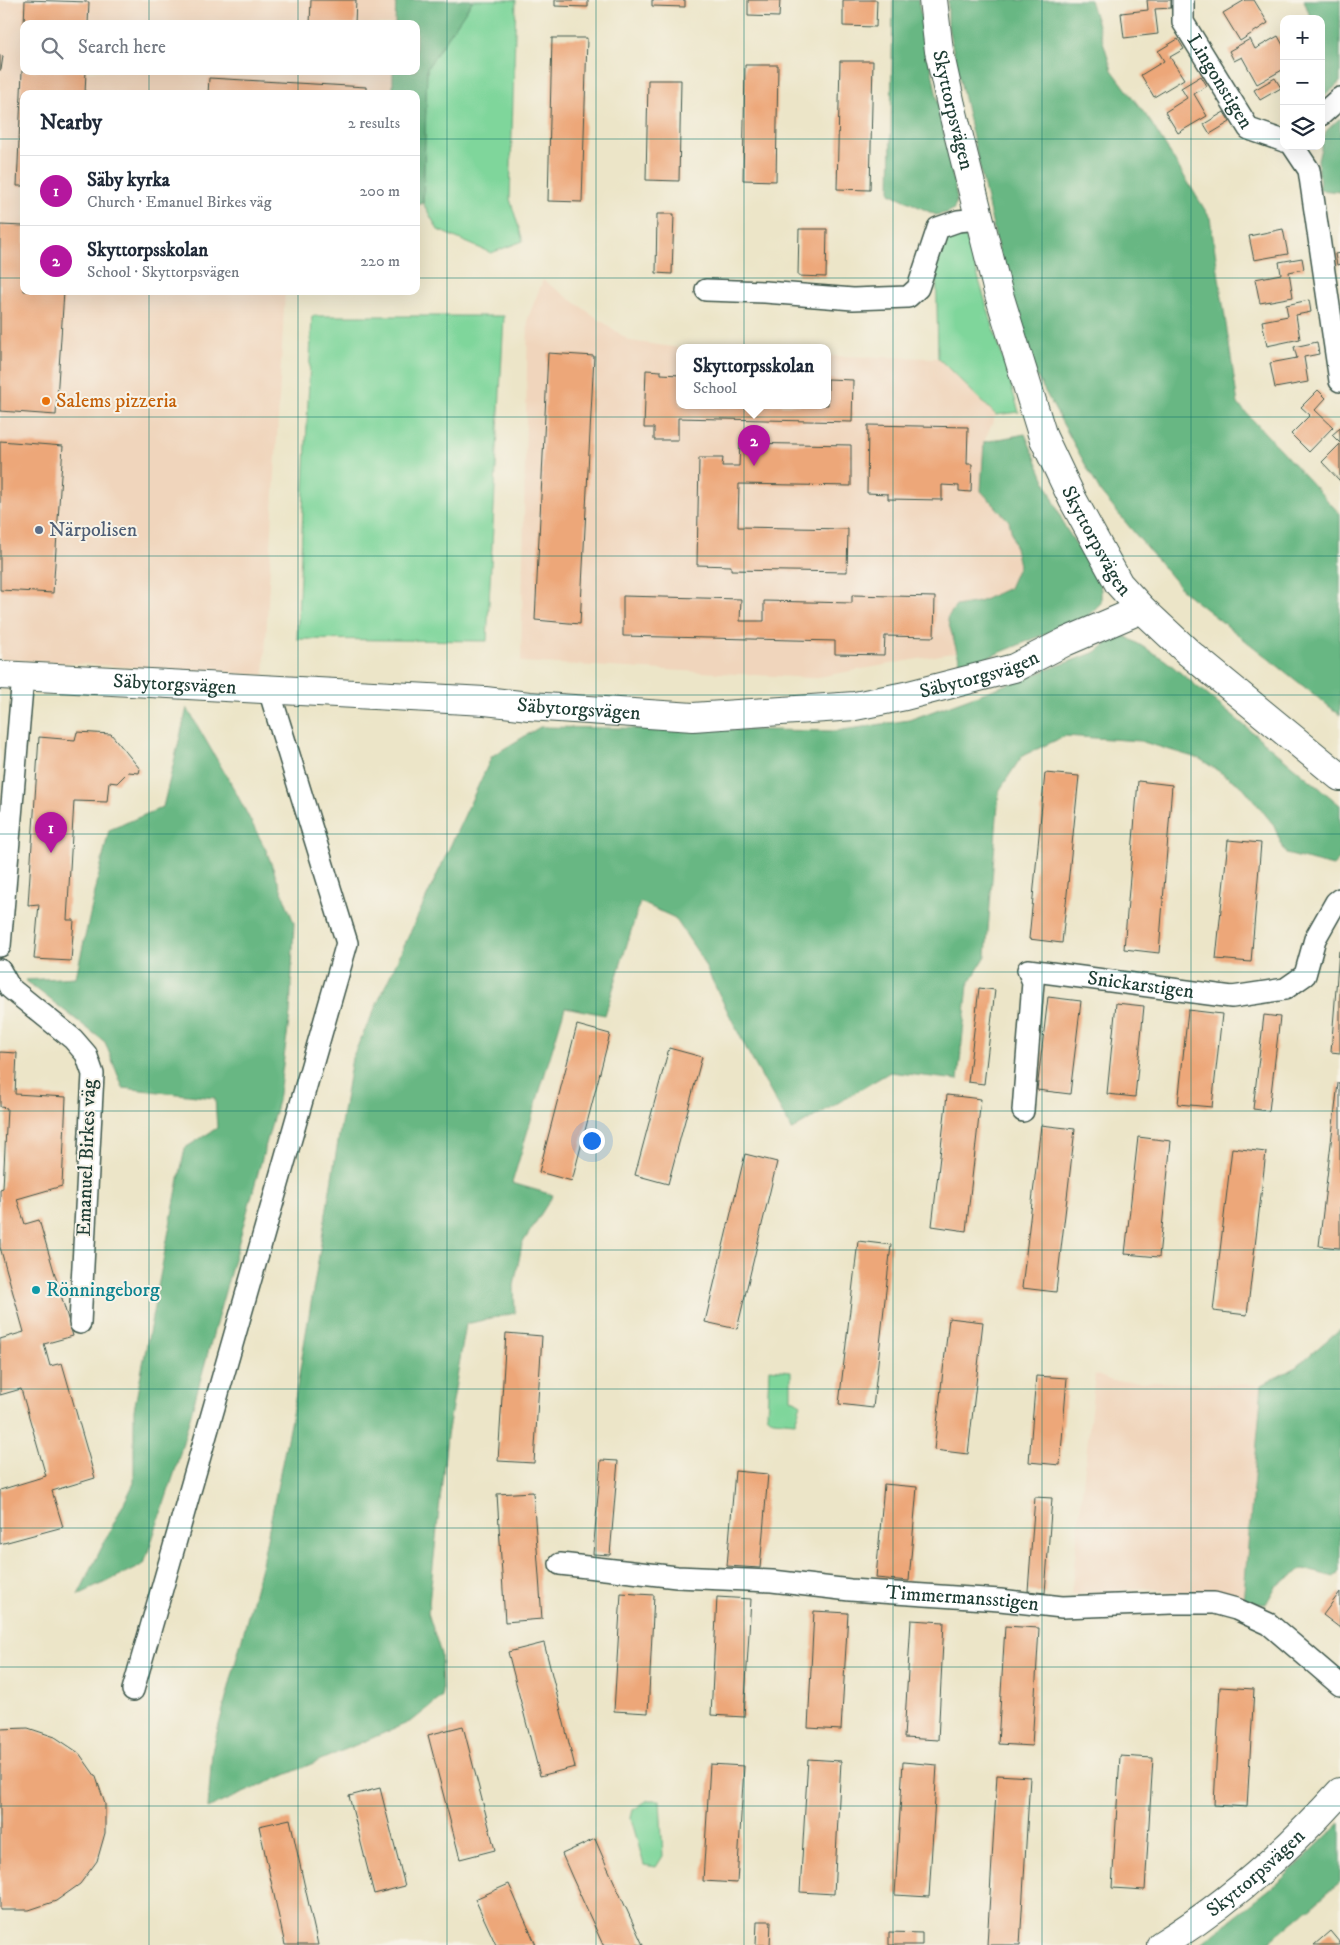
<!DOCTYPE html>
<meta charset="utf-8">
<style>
body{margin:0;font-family:"IM FELL DW Pica",serif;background:#f6f6f7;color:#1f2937}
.controls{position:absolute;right:15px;top:15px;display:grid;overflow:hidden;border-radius:10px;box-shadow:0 5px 20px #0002}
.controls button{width:45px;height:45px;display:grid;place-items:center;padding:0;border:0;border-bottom:1px solid #e0e1e3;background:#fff;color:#1f2937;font:25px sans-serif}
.you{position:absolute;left:591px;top:1140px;width:18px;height:18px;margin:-12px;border:4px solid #fff;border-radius:50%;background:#1a73e8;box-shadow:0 0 0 8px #1a73e833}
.badge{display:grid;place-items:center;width:32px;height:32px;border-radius:50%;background:#b5179e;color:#fff;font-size:16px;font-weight:700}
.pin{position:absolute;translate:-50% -41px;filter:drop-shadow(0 1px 2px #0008)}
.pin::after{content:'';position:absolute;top:26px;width:18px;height:15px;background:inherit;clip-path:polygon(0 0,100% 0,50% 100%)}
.popup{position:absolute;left:676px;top:344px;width:155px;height:65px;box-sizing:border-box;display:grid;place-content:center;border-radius:10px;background:#fff;filter:drop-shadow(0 1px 4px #0005);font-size:16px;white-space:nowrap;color:#747a83}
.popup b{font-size:19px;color:#1f2937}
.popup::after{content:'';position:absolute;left:50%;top:100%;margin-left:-10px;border:10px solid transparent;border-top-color:#fff}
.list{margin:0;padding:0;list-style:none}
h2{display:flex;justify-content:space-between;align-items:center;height:65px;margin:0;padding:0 20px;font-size:21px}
h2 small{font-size:16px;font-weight:400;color:#747a83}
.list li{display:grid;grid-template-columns:32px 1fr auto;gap:15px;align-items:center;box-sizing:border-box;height:70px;padding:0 20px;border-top:1px solid #e0e1e3}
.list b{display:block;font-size:19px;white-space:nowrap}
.list p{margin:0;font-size:16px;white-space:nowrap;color:#747a83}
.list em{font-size:16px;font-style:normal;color:#747a83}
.icon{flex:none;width:28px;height:28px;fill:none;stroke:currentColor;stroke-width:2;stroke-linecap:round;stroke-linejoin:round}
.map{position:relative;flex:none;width:1340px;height:1945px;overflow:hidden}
.search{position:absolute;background:#fff;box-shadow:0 5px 20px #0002;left:20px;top:20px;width:400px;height:55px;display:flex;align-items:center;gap:12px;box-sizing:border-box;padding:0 18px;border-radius:10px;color:#747a83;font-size:19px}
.panel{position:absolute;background:#fff;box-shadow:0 5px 20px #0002;left:20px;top:90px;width:400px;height:205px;border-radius:10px}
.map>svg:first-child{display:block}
.built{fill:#f0d5bc}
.green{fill:#7fd69b;stroke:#4f8a68}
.forest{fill:#67b783;stroke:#437a5c}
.building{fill:#eda779}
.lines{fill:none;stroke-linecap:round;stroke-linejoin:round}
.street-casing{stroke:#3e564a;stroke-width:24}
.secondary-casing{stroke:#3e564a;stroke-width:30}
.street{stroke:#fff;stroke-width:21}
.secondary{stroke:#fff;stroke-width:28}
.grid{fill:none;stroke:#0f766e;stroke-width:1;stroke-opacity:0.55}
.food-dot{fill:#e8710a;stroke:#f7f3e8;stroke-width:2}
.service-dot{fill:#5c6f8a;stroke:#f7f3e8;stroke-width:2}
.culture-dot{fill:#0f9aa8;stroke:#f7f3e8;stroke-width:2}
.labels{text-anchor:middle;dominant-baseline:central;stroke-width:4;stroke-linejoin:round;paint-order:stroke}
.street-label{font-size:20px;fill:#1f3d34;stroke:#f7f3e8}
.food-label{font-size:20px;fill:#c56008;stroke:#f7f3e8;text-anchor:start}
.service-label{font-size:20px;fill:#4e5e75;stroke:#f7f3e8;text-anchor:start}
.culture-label{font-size:20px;fill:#0d838f;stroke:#f7f3e8;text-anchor:start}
</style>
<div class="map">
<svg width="1340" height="1945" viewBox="0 0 1340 1945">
<rect width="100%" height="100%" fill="#f7f3e8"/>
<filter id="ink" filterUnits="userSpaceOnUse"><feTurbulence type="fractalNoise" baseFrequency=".02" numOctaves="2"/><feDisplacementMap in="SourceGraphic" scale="10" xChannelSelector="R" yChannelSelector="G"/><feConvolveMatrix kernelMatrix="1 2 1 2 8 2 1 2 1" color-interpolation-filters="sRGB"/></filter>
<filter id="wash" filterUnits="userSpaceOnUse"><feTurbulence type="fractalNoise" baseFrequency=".0096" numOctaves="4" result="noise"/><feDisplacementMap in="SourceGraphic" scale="20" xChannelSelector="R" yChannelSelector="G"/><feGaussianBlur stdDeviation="1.12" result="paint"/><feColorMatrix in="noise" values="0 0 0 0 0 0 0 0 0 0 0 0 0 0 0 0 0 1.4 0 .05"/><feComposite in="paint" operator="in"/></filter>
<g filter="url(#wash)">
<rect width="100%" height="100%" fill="#ece5c8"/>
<g class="built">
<path d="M0 0H396L395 24H24V71H393V94H24V291H285L264 675 0 659Z"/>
<path d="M543 280 630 341 680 348V405H828V356L938 358 996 415 984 442 981 491 1009 521 1019 565 1009 588 979 602 955 606 948 618 957 652 812 678 521 662 528 318Z"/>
<path d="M1095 1374 1112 1381 1262 1385 1243 1603 1144 1588 1071 1595Z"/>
</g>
<g class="green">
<path d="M473 0H516L510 199 523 241 491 253 438 230 423 203 427 68Z"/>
<path d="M952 230 965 234 1019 412 996 415 938 358 936 254Z"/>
<path d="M312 316H504L487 641 297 639Z"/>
<path d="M769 1369 791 1371V1398L801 1404 795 1422 773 1420 767 1415Z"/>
<path d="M648 1800H660L663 1856 656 1867 644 1865 631 1818 633 1810Z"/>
</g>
<g class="forest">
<path d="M396 0H473L427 68 423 203 416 205V94H393V71H416V24H395Z"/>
<path d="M893 0H918L957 199 954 209 947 213 936 215 890 193Z"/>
<path d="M948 0H1090L1112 70 1150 121 1210 218 1238 404 1340 514V715L1184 592 1101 493 1036 375 1004 275 948 27Z"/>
<path d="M1304 0H1340V82L1321 100V19H1311Z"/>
<path d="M1340 118V192L1320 190 1318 159 1326 131Z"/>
<path d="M1025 434 1065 527 1099 579 1101 590V603L1087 617 962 668 947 618 956 606 979 602 1009 588 1019 565 1009 521 981 491 984 442Z"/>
<path d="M1120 633 1165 660 1340 805V859L1333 866 1286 854 1273 824 1243 787 1200 759 1140 741 1065 736 1022 756 999 791 986 956 968 985 958 1080 890 1072 792 1130 749 1054 699 954 675 918 640 902 605 1015 565 1007 512 1183 553 1195 522 1244 514 1286 515 1313 466 1324 447 1436 428 1613 441 1654 442 1697 412 1721 208 1808 212 1751 262 1563 295 1399 352 1058 492 756 540 727 836 731 909 720 1096 652Z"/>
<path d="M187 708 234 789 266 850 294 923 290 1014 278 1101 175 1471 144 1564 78 1595 134 1483V1410L185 1148 217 1128 215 1098 123 1088 105 1042 25 980 76 977 109 830 163 807Z"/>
<path d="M1340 1329V1571L1334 1577 1303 1569 1276 1586 1266 1604 1243 1603 1262 1385 1296 1367Z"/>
<path d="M1340 1823V1882L1266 1945H1199L1281 1880Z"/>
</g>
<g id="blocks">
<g class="building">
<path d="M25 0 89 2 88 24H24Z"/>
<path d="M311 0H356L355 24H310Z"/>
<path d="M555 0H588V7L555 6Z"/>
<path d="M652 0H685V7L652 6Z"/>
<path d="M748 0H780L779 17 748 16Z"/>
<path d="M843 0H877L876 27 843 26Z"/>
<path d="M1147 0H1171V8L1155 9 1158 34 1124 38 1121 13 1148 10Z"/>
<path d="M1245 0H1254L1268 23 1240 41 1223 13Z"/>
<path d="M1278 36 1284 47V69L1257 84 1242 57 1234 61 1229 51 1250 39 1255 49Z"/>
<path d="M552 38H587L582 202 548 201Z"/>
<path d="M1178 39 1184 49 1170 57 1184 79 1154 97 1141 75 1164 61 1158 51Z"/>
<path d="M0 55 3 56 1 70H0Z"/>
<path d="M840 61H873L870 190 837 189Z"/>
<path d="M745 65H778L776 181 743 180Z"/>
<path d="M22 71H86L85 94H24V186H17Z"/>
<path d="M1201 76 1207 86 1194 94 1207 116 1178 133 1165 112 1187 98 1181 88Z"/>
<path d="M209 78 366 87V94H208Z"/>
<path d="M1275 78 1281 88 1260 100 1254 90Z"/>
<path d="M648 80H681L679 181 646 180Z"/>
<path d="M1224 112 1230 122 1210 134 1204 124Z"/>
<path d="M657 214H674L672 274 656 273Z"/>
<path d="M0 225 24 226V291H64L56 415 0 411Z"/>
<path d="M799 229H827L826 277 798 276Z"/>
<path d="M1283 229 1288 254 1254 260 1249 236Z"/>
<path d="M1340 253V264L1337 265 1335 254Z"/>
<path d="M1302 258 1304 269 1289 272 1293 297 1260 303 1255 279 1281 274 1279 262Z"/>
<path d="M1309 300 1311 312 1296 315 1300 339 1267 346 1262 321 1288 316 1286 305Z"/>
<path d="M1317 342 1319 354 1304 357 1308 382 1275 388 1270 363 1297 358 1294 347Z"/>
<path d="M548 353 594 356 580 624 535 620Z"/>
<path d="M646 370 661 371V374L680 375V405H828V379L853 380 852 422 678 418V440H654V428H644Z"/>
<path d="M1318 390 1326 398 1315 410 1333 427 1309 452 1291 434 1310 415 1301 407Z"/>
<path d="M868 425 968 427 967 464H972L971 492 959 491V486L942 485V500L888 499V494L867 493Z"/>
<path d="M1340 428V443L1332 435Z"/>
<path d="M0 441 63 446 53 593 0 590Z"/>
<path d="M740 443 851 445V486L739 484 738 527 848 529 847 572 731 570V566L697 565 699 458H723L722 466H739Z"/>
<path d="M1340 444V481L1322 462Z"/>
<path d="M852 595 935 597 934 637 885 636 884 655 835 654V641L623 636V596L741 599 740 621H764V601L852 603Z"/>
<path d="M77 732 111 734 140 769 139 773 128 772 117 783 109 782 107 802 74 801 67 920H74L71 961 34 959 39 904 28 905 39 737 75 740Z"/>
<path d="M1045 773 1079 776 1062 943 1029 939Z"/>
<path d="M1138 781 1172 785 1159 953 1124 949Z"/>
<path d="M1228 840 1261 843 1251 962 1216 959Z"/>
<path d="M1339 951H1340V1053L1331 1052Z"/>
<path d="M979 988 995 990 984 1084 968 1082Z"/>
<path d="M1048 997 1081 1001 1070 1094 1037 1090Z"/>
<path d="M1116 1003 1144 1006 1135 1097 1107 1094Z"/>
<path d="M1188 1010 1222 1014 1212 1107 1178 1104Z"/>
<path d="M1264 1015 1280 1017 1269 1111 1253 1109Z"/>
<path d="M577 1025 610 1034 572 1181 539 1172Z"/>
<path d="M669 1048 702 1057 668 1184 635 1175Z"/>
<path d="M0 1052 17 1053 15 1094 66 1097 62 1186 17 1199 25 1224 39 1220 73 1336 44 1344 50 1366 62 1363 95 1478 52 1491 63 1527 0 1544V1490L46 1476 21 1389 0 1395V1339L24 1332 0 1247V1189L3 1188 7 1108 0 1107Z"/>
<path d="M1338 1083H1340V1248L1319 1246Z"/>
<path d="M947 1095 981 1099 966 1231 932 1226Z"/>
<path d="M1041 1125 1075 1129 1056 1292 1022 1288Z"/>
<path d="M1138 1137 1171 1141 1159 1257 1125 1254Z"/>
<path d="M1232 1148 1266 1152 1247 1315 1213 1311Z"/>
<path d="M745 1154 777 1162 737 1329 705 1322Z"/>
<path d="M858 1241 891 1245 873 1408 839 1404Z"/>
<path d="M949 1318 983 1322 968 1454 934 1450Z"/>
<path d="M506 1333 542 1336 534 1463 498 1461Z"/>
<path d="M1036 1376 1067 1378 1060 1465 1029 1462Z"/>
<path d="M601 1460 618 1461 610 1555 593 1554Z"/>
<path d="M735 1471 768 1474 760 1568 727 1566Z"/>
<path d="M884 1484 917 1487 909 1581 876 1578Z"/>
<path d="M533 1492 542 1619 505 1622 497 1494Z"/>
<path d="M1035 1497 1052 1498 1045 1593 1028 1591Z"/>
<path d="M1340 1592V1628L1323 1615Z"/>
<path d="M621 1593 654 1595 648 1713 614 1711Z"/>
<path d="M717 1597 751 1599 744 1717 711 1715Z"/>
<path d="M814 1611 848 1613 841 1730 808 1728Z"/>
<path d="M911 1620 944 1622 938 1740 904 1738Z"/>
<path d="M1005 1626 1039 1628 1032 1746 998 1744Z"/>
<path d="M544 1643 575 1767 540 1776 508 1652Z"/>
<path d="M1220 1687 1254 1689 1247 1807 1214 1805Z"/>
<path d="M463 1726 495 1850 460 1859 428 1735Z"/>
<path d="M28 1728 55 1737 79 1753 96 1777 105 1804V1833L97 1861 80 1884 56 1901 29 1910H0V1729Z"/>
<path d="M1120 1756 1153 1758 1145 1890 1112 1888Z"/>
<path d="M808 1759 841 1761 834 1894 800 1892Z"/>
<path d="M903 1762 937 1765 929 1897 895 1895Z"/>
<path d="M710 1764 744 1766 737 1883 703 1881Z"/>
<path d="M997 1775 1030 1777 1020 1945H987Z"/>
<path d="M380 1788 405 1886 374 1894 349 1796Z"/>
<path d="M290 1819 304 1883 318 1945H285L266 1858 259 1826Z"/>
<path d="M595 1839 605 1862 643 1945H603L572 1877 562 1854Z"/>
<path d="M509 1884 519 1907 536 1945H496L475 1899Z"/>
<path d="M757 1921H771L770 1945H756Z"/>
<path d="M1330 1931 1340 1943V1945H1314Z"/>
<path d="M889 1932 922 1933V1945H889Z"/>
</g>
</g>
</g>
<g filter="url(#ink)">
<use href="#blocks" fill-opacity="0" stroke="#3e564a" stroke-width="1"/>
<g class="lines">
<g class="street-casing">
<g id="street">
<path id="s1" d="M1183 0V22L1249 129 1284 141"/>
<path d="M1321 115 1340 98"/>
<path d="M1293 146 1309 170 1340 381"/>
<path d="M706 290 765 292 853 299 908 297 918 288 938 228 958 221 978 219"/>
<path d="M0 946 23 676"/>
<path d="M0 970 10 988 73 1039 86 1054 93 1074 80 1323"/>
<path id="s2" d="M1023 1111 1033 982 1028 970 1232 997 1285 989 1305 975 1315 939 1336 902 1340 899"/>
<path id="s3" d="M560 1564 677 1577 772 1581 850 1590 1000 1600 1062 1607 1172 1603H1214L1236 1609 1269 1624 1340 1685"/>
<path d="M133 1690 347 943 269 690"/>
</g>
</g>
<g class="secondary-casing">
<g id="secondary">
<path id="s4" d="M933 0 939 51 951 105 997 288 1043 437 1073 500 1119 584 1142 609 1189 653 1340 777"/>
<path id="s5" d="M0 675 485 701 529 706 693 717 855 706 905 696 1014 668 1065 642 1142 609"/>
<path id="s6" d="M1161 1945C1228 1904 1287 1851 1340 1792"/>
</g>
</g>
<use href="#street" class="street"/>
<use href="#secondary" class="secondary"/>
</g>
</g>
<path class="grid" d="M149 0V24M298 0V24M447 0V1945M596 0V1945M744 0V1945M893 0V1945M1042 0V1945M1191 0V1945M149 71V94M298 71V94M0 139H24M416 139H1284M1321 139H1340M0 278H24M416 278H1340M149 291V1945M298 291V1945M0 417H1340M0 556H1340M0 695H1340M0 834H1340M0 972H1340M0 1111H1340M0 1250H1340M0 1389H1340M0 1528H1340M0 1667H1340M0 1806H1340"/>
<circle class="food-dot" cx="46" cy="401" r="5"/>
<circle class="service-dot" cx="39" cy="530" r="5"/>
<circle class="culture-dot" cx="36" cy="1290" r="5"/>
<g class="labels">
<g class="street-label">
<text stroke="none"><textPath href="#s1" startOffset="92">Lingonstigen</textPath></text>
<text stroke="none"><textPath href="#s4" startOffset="112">Skyttorpsvägen</textPath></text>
<text stroke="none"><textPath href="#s4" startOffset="568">Skyttorpsvägen</textPath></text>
<text stroke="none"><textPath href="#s5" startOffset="985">Säbytorgsvägen</textPath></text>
<text stroke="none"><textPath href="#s5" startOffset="175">Säbytorgsvägen</textPath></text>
<text stroke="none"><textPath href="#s5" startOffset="580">Säbytorgsvägen</textPath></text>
<text stroke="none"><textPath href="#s2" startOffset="256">Snickarstigen</textPath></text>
<text transform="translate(87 1158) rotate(-88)">Emanuel Birkes väg</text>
<text stroke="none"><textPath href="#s3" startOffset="404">Timmermansstigen</textPath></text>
<text stroke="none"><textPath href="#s6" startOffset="119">Skyttorpsvägen</textPath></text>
</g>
<g class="food-label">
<text x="56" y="401">Salems pizzeria</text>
</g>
<g class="service-label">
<text x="49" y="530">Närpolisen</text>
</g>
<g class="culture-label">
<text x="46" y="1290">Rönningeborg</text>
</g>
</g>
</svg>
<div class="controls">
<button>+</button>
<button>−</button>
<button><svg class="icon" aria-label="layers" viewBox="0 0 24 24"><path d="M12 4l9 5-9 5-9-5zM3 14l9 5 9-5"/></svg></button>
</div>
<div class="you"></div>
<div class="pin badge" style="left:51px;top:853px">1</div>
<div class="pin badge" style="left:754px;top:466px">2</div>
<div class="popup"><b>Skyttorpsskolan</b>School</div>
<div class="search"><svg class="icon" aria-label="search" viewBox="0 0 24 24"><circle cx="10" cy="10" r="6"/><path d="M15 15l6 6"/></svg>Search here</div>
<section class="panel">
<h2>Nearby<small>2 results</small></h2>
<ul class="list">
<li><span class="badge">1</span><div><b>Säby kyrka</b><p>Church · Emanuel Birkes väg</p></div><em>200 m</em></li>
<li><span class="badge">2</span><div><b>Skyttorpsskolan</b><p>School · Skyttorpsvägen</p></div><em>220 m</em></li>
</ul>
</section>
</div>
